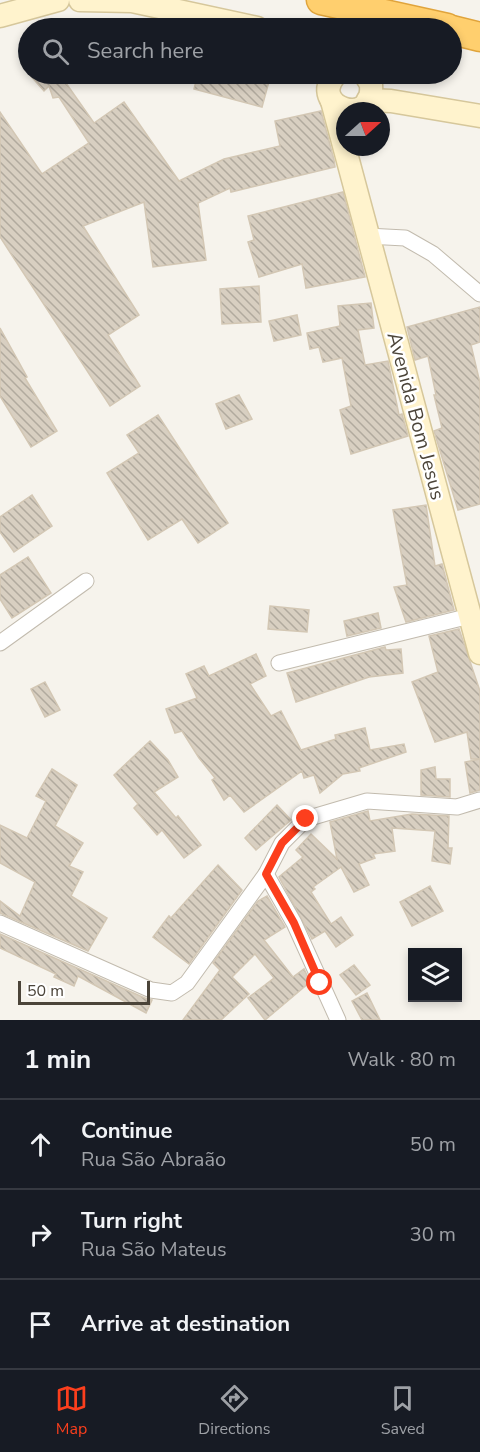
<!DOCTYPE html>
<meta charset="utf-8">
<style>
body{margin:0;font-family:"Nunito Sans",sans-serif;background:#20242c;color:#f1f3f6}
.controls{position:absolute;right:18px;bottom:18px;display:grid;overflow:hidden;border-radius:0px;box-shadow:0 3px 9px #0003}
.controls button{width:54px;height:54px;display:grid;place-items:center;padding:0;border:0;border-bottom:2px solid #363941;background:#171b24;color:#f1f3f6;font:30px sans-serif}
.compass{position:absolute;left:336px;top:102px;width:54px;height:54px;border-radius:50%;background:#171b24;box-shadow:0 3px 9px #0003;rotate:69deg}
.scale{position:absolute;left:18px;bottom:15px;width:132px;box-sizing:border-box;padding-left:6px;border:3px solid #4b4439;border-top:0;font-size:16px;line-height:21px;white-space:nowrap;color:#4b4439;-webkit-text-stroke:4px #fff;paint-order:stroke}
.stop{position:absolute;width:18px;height:18px;margin:-14px;border:4px solid #fc3f1d;border-radius:50%;background:#fff}
.stop.end{background:#fc3f1d;border-color:#fff;box-shadow:0 2px 6px #0008}
.list{margin:0;padding:0;list-style:none}
h2{display:flex;justify-content:space-between;align-items:center;height:78px;margin:0;padding:0 24px;font-size:26px}
h2 small{font-size:20px;font-weight:400;color:#9ea1a6}
.list li{display:grid;grid-template-columns:39px 1fr auto;gap:18px;align-items:center;box-sizing:border-box;height:90px;padding:0 24px;border-top:2px solid #363941}
.list b{display:block;font-size:22px;white-space:nowrap}
.list p{margin:0;font-size:20px;white-space:nowrap;color:#9ea1a6}
.list em{font-size:20px;font-style:normal;color:#9ea1a6}
.icon{flex:none;width:33px;height:33px;fill:none;stroke:currentColor;stroke-width:2;stroke-linecap:round;stroke-linejoin:round}
.map{position:relative;flex:none;width:480px;height:1020px;overflow:hidden}
.search{position:absolute;background:#171b24;box-shadow:0 3px 9px #0003;left:18px;right:18px;top:18px;height:66px;display:flex;align-items:center;gap:15px;box-sizing:border-box;padding:0 21px;border-radius:33px;color:#9ea1a6;font-size:22px}
.sheet{height:348px;background:#171b24}
nav{display:flex;justify-content:space-around;align-items:center;box-sizing:border-box;height:84px;border-top:2px solid #363941;background:#171b24;font-size:16px;color:#9ea1a6}
nav a{display:grid;justify-items:center;gap:3px}
nav .on{color:#fc3f1d}
.map>svg:first-child{display:block}
.building{fill:url(#building-back-hatch);stroke:#d3c7b4;stroke-width:1.5}
.lines{fill:none;stroke-linecap:round;stroke-linejoin:round}
.street-casing{stroke:#c2bbae;stroke-width:17}
.secondary-casing{stroke:#d6c79b;stroke-width:25}
.highway-casing{stroke:#e0a43c;stroke-width:31}
.path{stroke:#c4b79f;stroke-width:3;stroke-dasharray:3 3;stroke-linecap:butt}
.street{stroke:#fff;stroke-width:15}
.secondary{stroke:#fff3cd;stroke-width:22}
.highway{stroke:#ffcf6e;stroke-width:28}
.route{stroke:#fc3f1d;stroke-width:8}
.labels{text-anchor:middle;dominant-baseline:central;stroke-width:5;stroke-linejoin:round;paint-order:stroke}
.street-label{font-size:20px;fill:#4b4439;stroke:#fff}
</style>
<div class="map">
<svg width="480" height="1020" viewBox="0 0 480 1020">
<defs>
<pattern id="building-back-hatch" width="6" height="6" patternUnits="userSpaceOnUse" patternTransform="scale(1.5)"><rect width="6" height="6" fill="#d8cfc1"/><path d="M-1 5l2 2M0 0l6 6M5-1l2 2" fill="none" stroke="#b1aa9e"/></pattern>
</defs>
<rect width="100%" height="100%" fill="#f6f3ec"/>
<g class="building">
<path d="M29 74H64L61 76 94 123 124 102 179 181 224 159 280 146 275 121 321 111 334 160 335 167 231 192 230 188 198 203 206 260 153 267 144 202 83 226 139 315 108 335 140 386 110 406 0 237V112L42 174 89 143 59 97 53 98 49 86 44 91Z"/>
<path d="M198 74H271L262 107 194 89Z"/>
<path d="M343 192 365 277 306 288 302 264 259 277 248 242 254 240 248 216Z"/>
<path d="M259 286 261 322 222 324 220 289Z"/>
<path d="M371 303 374 328 358 330 365 365 388 361 399 415 402 414 408 436 351 454 340 410 351 406 342 358 323 362 319 347 310 349 307 333 340 326 338 306Z"/>
<path d="M480 307V342L471 345 480 383V504L458 510 434 431 442 428 434 395H436L428 356 415 360 407 327Z"/>
<path d="M297 315 301 335 274 341 269 321Z"/>
<path d="M0 328 27 377 25 378 57 431 31 447 0 396Z"/>
<path d="M239 395 252 419 226 429 216 404Z"/>
<path d="M158 415 228 523 198 543 182 519 148 540 107 473 139 453 127 435Z"/>
<path d="M32 495 52 526 14 552 0 532V517Z"/>
<path d="M426 505 435 566 442 564 454 610 406 622 394 587 407 585 393 510Z"/>
<path d="M28 557 51 593 12 618 0 599V575Z"/>
<path d="M270 606 309 610 307 632 268 629Z"/>
<path d="M378 613 381 628 347 636 344 621Z"/>
<path d="M459 629 480 691V759H471L467 732 435 742 412 682 438 672 429 636Z"/>
<path d="M385 647 386 650 401 649 403 673 369 677 296 702 287 673Z"/>
<path d="M256 654 266 676 250 684 271 716 281 711 301 750 336 739 335 735 365 728 370 750 404 744 406 752 359 768 360 771 343 774 320 793 314 775 304 778 302 771 244 812 230 795 224 800 212 780 215 778 199 758 182 731 175 733 166 709 197 698 186 674 204 666 209 676Z"/>
<path d="M45 682 60 710 45 717 31 689Z"/>
<path d="M150 741 168 760 178 777 154 792 176 818 178 816 201 845 184 858 162 830 157 835 134 808 138 804 114 775Z"/>
<path d="M480 759V790L470 793 465 762Z"/>
<path d="M435 767 436 779H450V797L421 795V770Z"/>
<path d="M52 769 77 785 55 826 83 843 69 866 83 872 71 896 107 918 88 951 0 913V901L20 916 35 882 0 863V825L27 838 46 801 36 796Z"/>
<path d="M277 805 291 820 256 850 245 838Z"/>
<path d="M368 811 370 821 412 814 449 816 448 848H452L450 864 432 861 435 831 392 828 395 851 373 854 375 858 359 864 369 885 354 892 341 867 313 887 315 889 311 892 331 924 341 917 353 935 336 947 325 931 312 939 279 877 303 857 296 850 311 834 337 859 330 822Z"/>
<path d="M218 865 242 890 189 964 153 937 169 916 171 918Z"/>
<path d="M430 886 443 911 412 926 400 902Z"/>
<path d="M267 896 285 927 264 940 293 977 304 969 310 982 265 1020 248 998 274 978 255 954 232 977 249 994 221 1020H183L220 970 213 963 258 901Z"/>
<path d="M0 934 147 999 152 1000 146 1013 78 976 74 986 54 977 56 974 0 948Z"/>
<path d="M354 965 370 985 356 995 340 975Z"/>
<path d="M367 993 380 1020H362L352 1001Z"/>
</g>
<g class="lines">
<g class="street-casing">
<g id="street">
<path d="M367 236 405 238 433 254 480 294"/>
<path d="M0 643 86 581"/>
<path d="M279 663 470 616"/>
<path d="M266 874 294 923 338 1020"/>
<path d="M0 923 151 990 172 993 187 983 266 874 282 843 306 819 367 801 457 807 480 800"/>
</g>
</g>
<g class="secondary-casing">
<g id="secondary">
<path d="M80 0 132 1 257 28"/>
<path d="M0 16 58 0"/>
<path d="M336 74C306 106 375 131 371 84L365 74"/>
<path d="M368 100 391 101 480 116"/>
<path d="M332 101 480 653"/>
</g>
</g>
<g class="highway-casing">
<g id="highway">
<path d="M321 0 447 28"/>
<path d="M452 30 480 37"/>
</g>
</g>
<path class="path" d="M393 82 395 74"/>
<use href="#street" class="street"/>
<use href="#secondary" class="secondary"/>
<use href="#highway" class="highway"/>
</g>
<g class="lines">
<path class="route" d="M306 819 282 843 266 874 294 923 320 983"/>
</g>
<g class="labels">
<g class="street-label">
<text transform="translate(416 416) rotate(75)">Avenida Bom Jesus</text>
</g>
</g>
</svg>
<div class="controls">
<button><svg class="icon" aria-label="layers" viewBox="0 0 24 24"><path d="M12 4l9 5-9 5-9-5zM3 14l9 5 9-5"/></svg></button>
</div>
<svg class="compass" viewBox="-18 -18 36 36"><path d="M0-13l5 13h-10z" fill="#e53935"/><path d="M0 13l5-13h-10z" fill="#9ea1a6"/></svg>
<div class="scale">50 m</div>
<div class="stop" style="left:320px;top:983px"></div>
<div class="stop end" style="left:306px;top:819px"></div>
<div class="search"><svg class="icon" aria-label="search" viewBox="0 0 24 24"><circle cx="10" cy="10" r="6"/><path d="M15 15l6 6"/></svg>Search here</div>
</div>
<section class="sheet">
<h2>1 min<small>Walk · 80 m</small></h2>
<ul class="list">
<li><svg class="icon" aria-label="ahead" viewBox="0 0 24 24"><path d="M12 20V5M6 11l6-6 6 6"/></svg><div><b>Continue</b><p>Rua São Abraão</p></div><em>50 m</em></li>
<li><svg class="icon" aria-label="right" viewBox="0 0 24 24"><path d="M7 20v-9h11M14 6l5 5-5 5"/></svg><div><b>Turn right</b><p>Rua São Mateus</p></div><em>30 m</em></li>
<li><svg class="icon" aria-label="arrive" viewBox="0 0 24 24"><path d="M6 21V4h12l-3 4 3 4H6"/></svg><div><b>Arrive at destination</b></div></li>
</ul>
</section>
<nav>
<a class="on"><svg class="icon" aria-label="map" viewBox="0 0 24 24"><path d="M3 6l6-2 6 2 6-2v14l-6 2-6-2-6 2zM9 4v14M15 6v14"/></svg>Map</a>
<a><svg class="icon" aria-label="directions" viewBox="0 0 24 24"><path d="M12 3l9 9-9 9-9-9zM9 14v-3h6M13 9l2 2-2 2"/></svg>Directions</a>
<a><svg class="icon" aria-label="saved" viewBox="0 0 24 24"><path d="M7 4h10v16l-5-4-5 4z"/></svg>Saved</a>
</nav>
